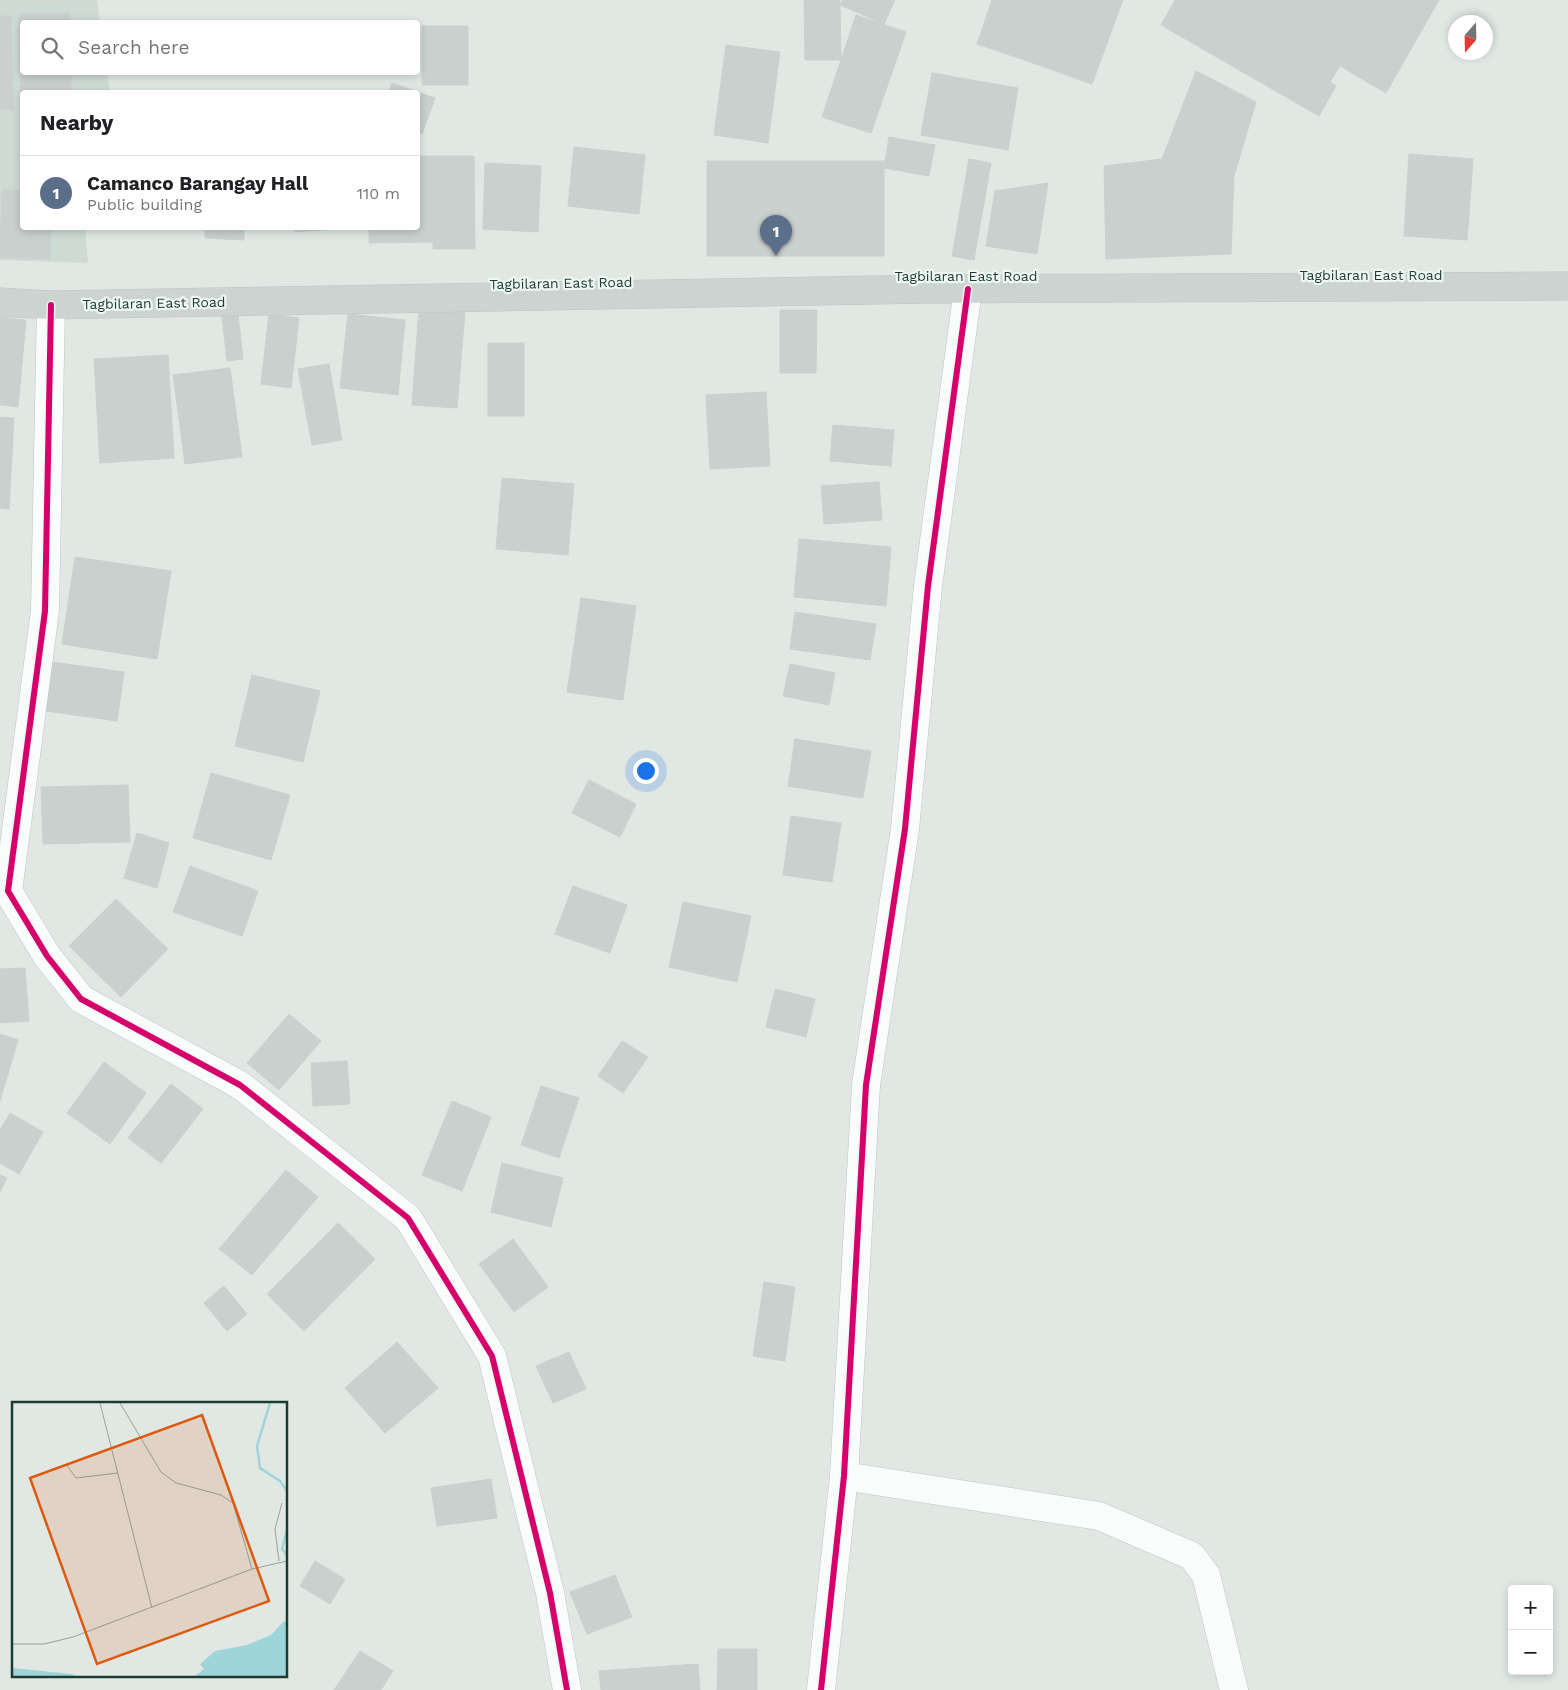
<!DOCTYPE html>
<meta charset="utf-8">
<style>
body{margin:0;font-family:"Work Sans",sans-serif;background:#f6f6f6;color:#202124}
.controls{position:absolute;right:15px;bottom:15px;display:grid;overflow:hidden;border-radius:5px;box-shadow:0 2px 8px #0003}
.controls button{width:45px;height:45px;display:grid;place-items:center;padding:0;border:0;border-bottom:1px solid #e0e0e0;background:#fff;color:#202124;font:25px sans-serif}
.compass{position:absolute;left:1448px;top:15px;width:45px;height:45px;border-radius:50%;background:#fff;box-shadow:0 2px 8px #0003;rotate:200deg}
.you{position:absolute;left:645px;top:770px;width:18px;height:18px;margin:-12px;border:4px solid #fff;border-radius:50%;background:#1a73e8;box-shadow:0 0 0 8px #1a73e833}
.badge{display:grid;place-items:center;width:32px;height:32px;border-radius:50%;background:#ea580c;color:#fff;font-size:16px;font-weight:700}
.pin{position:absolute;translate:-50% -41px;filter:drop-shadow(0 1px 2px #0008)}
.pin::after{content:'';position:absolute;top:26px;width:18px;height:15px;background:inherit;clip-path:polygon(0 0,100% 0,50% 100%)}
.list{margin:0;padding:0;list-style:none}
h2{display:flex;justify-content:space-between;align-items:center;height:65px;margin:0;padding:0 20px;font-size:21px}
h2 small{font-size:16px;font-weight:400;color:#757577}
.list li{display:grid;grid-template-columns:32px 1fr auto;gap:15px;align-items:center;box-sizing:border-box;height:75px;padding:0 20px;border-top:1px solid #e0e0e0}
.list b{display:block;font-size:19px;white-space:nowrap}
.list p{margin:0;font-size:16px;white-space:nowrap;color:#757577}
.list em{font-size:16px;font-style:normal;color:#757577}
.icon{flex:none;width:28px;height:28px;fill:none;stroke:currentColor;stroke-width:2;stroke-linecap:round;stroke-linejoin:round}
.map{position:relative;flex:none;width:1568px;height:1690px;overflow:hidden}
.search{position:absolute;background:#fff;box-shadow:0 2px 8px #0003;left:20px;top:20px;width:400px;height:55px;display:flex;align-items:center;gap:12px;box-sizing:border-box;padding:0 18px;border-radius:5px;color:#757577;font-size:19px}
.panel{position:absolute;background:#fff;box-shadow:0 2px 8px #0003;left:20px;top:90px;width:400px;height:140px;border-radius:5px}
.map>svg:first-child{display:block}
.built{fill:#cedad4}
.building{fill:#cad0cd;stroke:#cad1cd}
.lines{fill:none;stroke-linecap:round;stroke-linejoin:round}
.minor-casing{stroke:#bec5c1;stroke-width:29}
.tertiary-casing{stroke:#bec5c1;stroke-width:29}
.primary-casing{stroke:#bbc5c1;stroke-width:29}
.minor{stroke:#fafcfb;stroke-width:28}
.tertiary{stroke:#fafcfb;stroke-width:28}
.primary{stroke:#ccd4d1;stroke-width:28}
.cycleway-casing{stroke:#eef7f2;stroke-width:9}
.cycleway{stroke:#d6006c;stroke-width:6}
.labels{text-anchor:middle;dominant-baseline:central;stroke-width:4.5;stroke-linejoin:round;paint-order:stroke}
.street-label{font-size:14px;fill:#1e3b32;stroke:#eef7f2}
.inset-river{fill:none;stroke:#9ed5d9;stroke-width:2.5}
.inset-road{fill:none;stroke:#93a39d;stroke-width:1}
.view{fill:#de580e;fill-opacity:0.15;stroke:#de580e;stroke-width:2.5}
.inset-edge{fill:none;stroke:#1e3b32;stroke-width:2.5}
</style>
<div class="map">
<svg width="1568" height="1690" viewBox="0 0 1568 1690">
<rect width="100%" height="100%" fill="#e1e8e4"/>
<path class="built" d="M0 0H97L100 22H22V72L107 73 110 92H22V228H85L88 263 0 260Z"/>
<g class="building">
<path d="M804 0H840L841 60H805Z"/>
<path d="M843 0H895L884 24 840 5Z"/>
<path d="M992 0H1055L1033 63 977 44Z"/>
<path d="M1056 0H1123L1092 84 1033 63Z"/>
<path d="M1175 0H1439L1386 93 1340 66 1330 82 1336 86 1319 116 1161 25Z"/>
<path d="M70 13V22H22V72H71V92H22V108H21L19 14Z"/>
<path d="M856 15 906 32 871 133 822 117Z"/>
<path d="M0 16H11L13 111 0 108Z"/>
<rect x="422" y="26" width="46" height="59"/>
<path d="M726 45 780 52 768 143 714 135Z"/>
<path d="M1196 71 1256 102 1234 176 1231 254 1106 259 1104 166 1162 159Z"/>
<path d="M932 73 1018 88 1008 150 921 135Z"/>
<path d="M392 83 435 98 422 134 418 132V92H389Z"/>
<path d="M889 137 935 145 929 176 884 168Z"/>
<path d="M574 147 645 155 639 214 568 206Z"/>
<path d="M1409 154 1473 159 1467 240 1404 236Z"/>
<path d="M418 156H433V242L369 243V228H418Z"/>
<path d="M433 156H474L475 249H433Z"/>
<path d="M969 159 991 163 974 260 952 256Z"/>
<rect x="707" y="161" width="177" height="95"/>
<path d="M485 163 541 166 538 232 483 229Z"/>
<path d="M1048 183 1037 254 986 246 995 191Z"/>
<path d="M2 190 22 191V228H51L50 259 0 257Z"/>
<path d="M205 228H244V240L205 238Z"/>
<path d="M295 228H337V229L295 232Z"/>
<path d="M237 306 243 359 227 361 221 307Z"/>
<path d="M419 308 465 311 457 408 412 405Z"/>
<path d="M780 310H817L816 373H780Z"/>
<path d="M269 314 299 318 291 388 261 384Z"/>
<path d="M348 314 405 320 398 395 340 388Z"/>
<path d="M0 317 26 320 18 407 0 405Z"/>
<rect x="488" y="343" width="36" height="73"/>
<path d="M168 355 174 458 100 463 94 359Z"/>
<path d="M329 364 342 440 312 445 298 369Z"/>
<path d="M230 368 242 457 185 464 173 375Z"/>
<path d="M766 392 770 466 710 469 706 395Z"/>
<path d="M0 417 14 418 9 509 0 508Z"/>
<path d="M833 425 894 430 891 466 830 461Z"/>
<path d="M502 478 574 484 568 555 496 549Z"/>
<path d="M879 482 882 520 824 524 821 486Z"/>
<path d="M799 539 891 547 886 606 794 597Z"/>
<path d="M75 557 171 571 157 659 62 644Z"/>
<path d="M581 598 636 606 623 700 567 692Z"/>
<path d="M795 612 876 624 870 660 790 649Z"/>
<path d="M45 661 124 672 117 721 39 710Z"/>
<path d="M790 664 835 673 829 705 783 696Z"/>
<path d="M252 675 320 691 303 762 235 746Z"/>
<path d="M795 739 871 751 863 798 788 786Z"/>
<path d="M211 773 290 795 271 860 193 838Z"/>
<path d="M589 780 636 804 620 837 572 813Z"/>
<path d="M128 785 130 842 43 844 41 787Z"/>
<path d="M791 816 841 823 832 882 783 875Z"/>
<path d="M137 833 169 843 157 888 124 878Z"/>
<path d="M190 866 258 891 242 936 173 912Z"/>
<path d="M573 886 627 905 610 953 555 934Z"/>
<path d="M116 899 168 949 121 997 69 946Z"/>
<path d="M683 902 751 916 737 982 669 967Z"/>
<path d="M25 968 29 1021 0 1023V969Z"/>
<path d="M775 989 815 999 806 1037 766 1027Z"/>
<path d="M289 1014 321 1041 279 1090 247 1063Z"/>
<path d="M0 1034 18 1040 0 1101Z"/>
<path d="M622 1041 648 1057 623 1093 598 1076Z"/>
<path d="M347 1061 350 1104 313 1106 311 1063Z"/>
<path d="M104 1062 146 1093 110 1144 67 1113Z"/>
<path d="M171 1084 203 1109 161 1163 128 1138Z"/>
<path d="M541 1086 579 1098 559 1158 521 1145Z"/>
<path d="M452 1101 491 1117 462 1191 422 1175Z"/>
<path d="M10 1113 43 1132 19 1174 0 1163V1130Z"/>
<path d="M502 1163 563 1178 551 1227 491 1212Z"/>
<path d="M286 1170 318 1197 252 1275 219 1249Z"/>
<path d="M0 1175 7 1178 0 1192Z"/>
<path d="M338 1223 375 1259 304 1331 267 1294Z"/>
<path d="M513 1239 548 1287 514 1312 479 1264Z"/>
<path d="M764 1282 795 1287 785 1361 753 1356Z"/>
<path d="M224 1286 247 1314 227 1331 204 1303Z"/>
<path d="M397 1342 438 1388 385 1433 345 1388Z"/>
<path d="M569 1352 586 1389 553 1403 536 1366Z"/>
<path d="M491 1479 497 1518 437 1526 431 1488Z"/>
<path d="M315 1561 345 1579 330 1604 300 1586Z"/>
<path d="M615 1575 632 1617 587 1634 570 1592Z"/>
<path d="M718 1649H757V1690H717Z"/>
<path d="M360 1651 393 1671 381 1690H334Z"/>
<path d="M698 1664 700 1690H601L599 1671Z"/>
</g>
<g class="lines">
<g class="minor-casing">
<g id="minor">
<path d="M51 305 45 611 8 891 47 956 81 999 240 1085 408 1218 492 1356 550 1593 567 1690"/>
<path d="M844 1476 1099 1516 1192 1556 1206 1575 1234 1690"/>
</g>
</g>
<g class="tertiary-casing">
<path id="tertiary" d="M821 1690 844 1476 866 1085 905 829 928 586 968 289"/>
</g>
<g class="primary-casing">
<path id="primary" d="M0 302 51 305 932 289 1568 286"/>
</g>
<use href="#minor" class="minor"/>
<use href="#tertiary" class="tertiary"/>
<use href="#primary" class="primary"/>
<g class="cycleway-casing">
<g id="cycleway">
<path d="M51 305 45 611 8 891 47 956 81 999 240 1085 408 1218 492 1356 550 1593 567 1690"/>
<path d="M821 1690 844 1476 866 1085 905 829 928 586 968 289"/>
</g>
</g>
<use href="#cycleway" class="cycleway"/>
</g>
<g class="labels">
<g class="street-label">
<text x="1371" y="275">Tagbilaran East Road</text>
<text x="966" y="276">Tagbilaran East Road</text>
<text transform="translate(561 283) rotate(-1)">Tagbilaran East Road</text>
<text transform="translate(154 303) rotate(-1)">Tagbilaran East Road</text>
</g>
</g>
<g transform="translate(12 1402)">
<rect width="275" height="275" fill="#e1e8e4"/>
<path d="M272 219 275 220V274H183L192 267 188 262 203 249 235 243 259 233ZM0 266 60 272 64 274H0Z" fill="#9ed5d9"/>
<path class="inset-river" d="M258 1 245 44 248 66 268 79 275 89M275 128 270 147 275 153"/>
<path class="inset-road" d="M88 1 140 206M108 1 149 70 164 81 209 93 221 101 240 167M54 62 64 76 106 71M267 159 263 127 270 101M0 242H32L61 235 240 167 275 159"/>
<path class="view" d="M190 13 257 199 85 262 18 76Z"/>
<rect width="275" height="275" class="inset-edge"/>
</g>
</svg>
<div class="controls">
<button>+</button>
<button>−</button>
</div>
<svg class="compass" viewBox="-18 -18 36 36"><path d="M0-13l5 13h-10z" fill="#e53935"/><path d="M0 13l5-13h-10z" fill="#757577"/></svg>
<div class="you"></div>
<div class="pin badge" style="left:776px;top:256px;background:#5c6f8a">1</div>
<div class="search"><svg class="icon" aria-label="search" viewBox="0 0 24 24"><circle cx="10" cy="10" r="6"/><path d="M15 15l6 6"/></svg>Search here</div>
<section class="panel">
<h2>Nearby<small></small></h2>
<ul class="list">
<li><span class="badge" style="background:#5c6f8a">1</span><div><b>Camanco Barangay Hall</b><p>Public building</p></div><em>110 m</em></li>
</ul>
</section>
</div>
